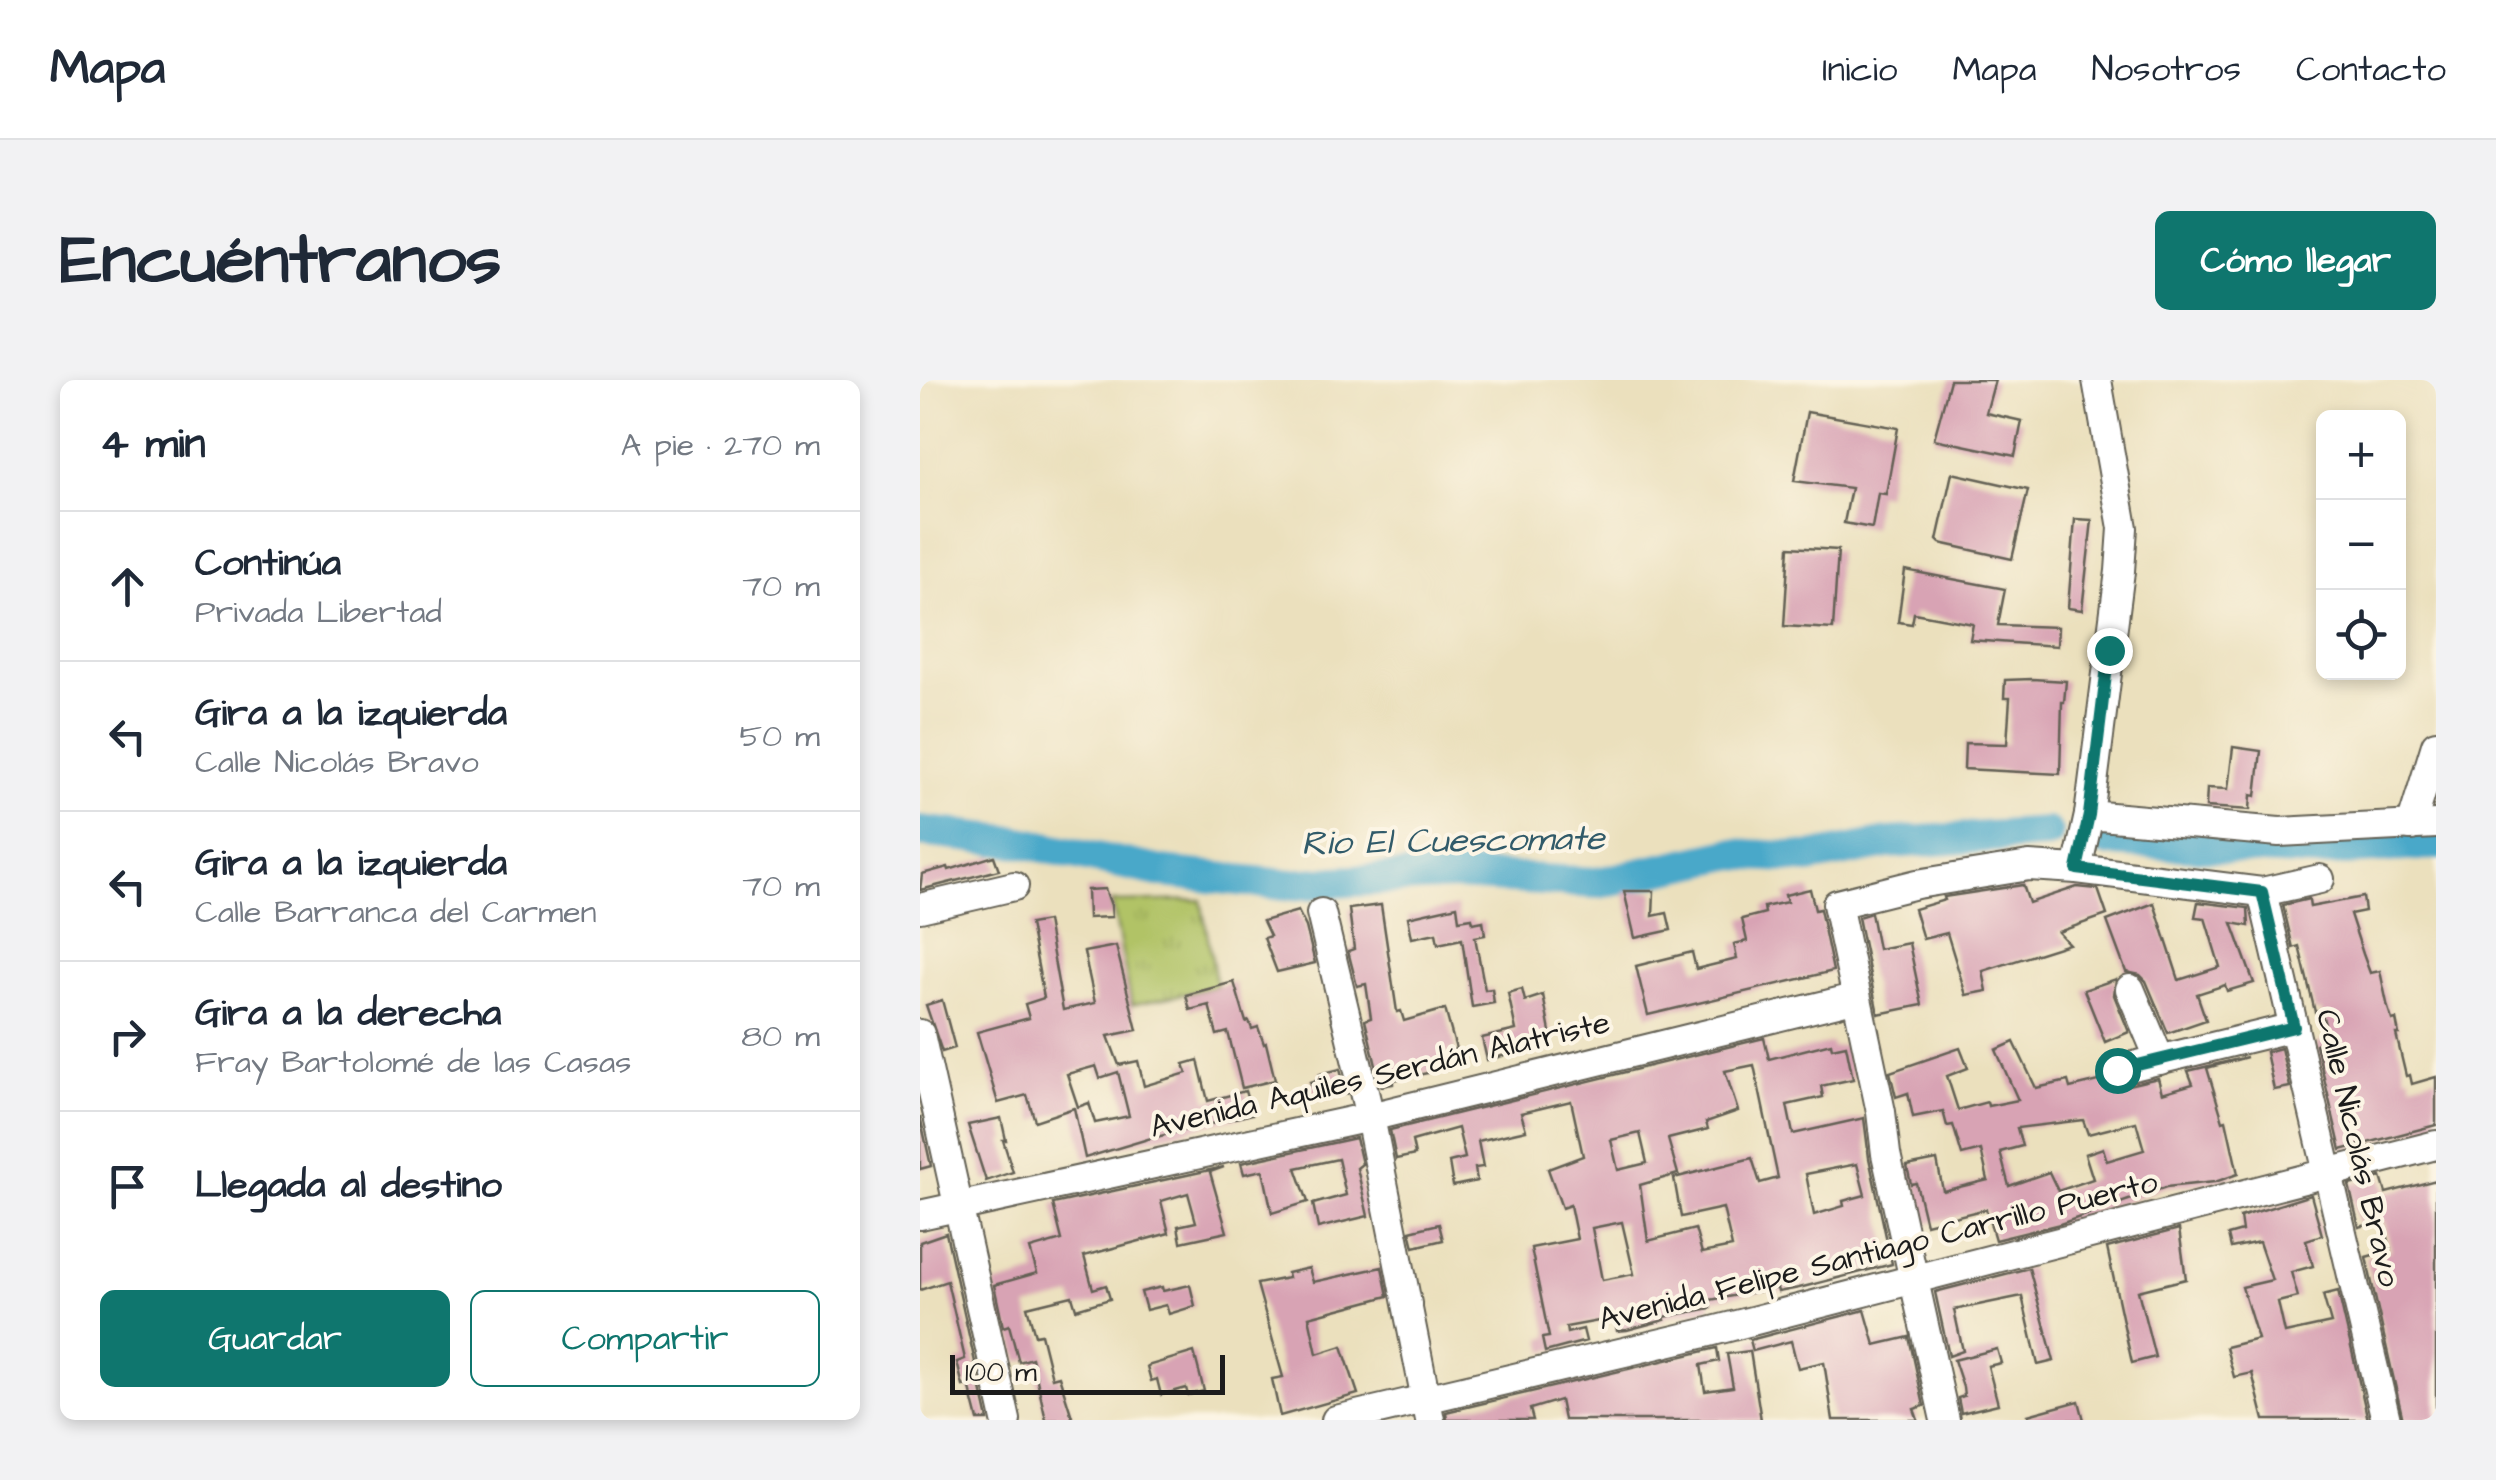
<!DOCTYPE html>
<html lang="es">
<meta charset="utf-8">
<style>
body{margin:0;font-family:"Architects Daughter",sans-serif;background:#f2f2f3;color:#1f2937}
.controls{position:absolute;right:30px;top:30px;display:grid;overflow:hidden;border-radius:15px;box-shadow:0 5px 15px #0003}
.controls button{width:90px;height:90px;display:grid;place-items:center;padding:0;border:0;border-bottom:2px solid #e0e1e3;background:#fff;color:#1f2937;font:50px sans-serif}
.scale{position:absolute;left:30px;bottom:25px;width:275px;box-sizing:border-box;padding-left:10px;border:5px solid #1c1c1c;border-top:0;font-size:28px;line-height:35px;white-space:nowrap;color:#1c1c1c;-webkit-text-stroke:8px #fcf5e5;paint-order:stroke}
.stop{position:absolute;width:30px;height:30px;margin:-22px;border:8px solid #0f766e;border-radius:50%;background:#fff}
.stop.end{background:#0f766e;border-color:#fff;box-shadow:0 2px 10px #0008}
.list{margin:0;padding:0;list-style:none}
h2{display:flex;justify-content:space-between;align-items:center;height:130px;margin:0;padding:0 40px;font-size:42px}
h2 small{font-size:32px;font-weight:400;color:#747a83}
.list li{display:grid;grid-template-columns:65px 1fr auto;gap:30px;align-items:center;box-sizing:border-box;height:150px;padding:0 40px;border-top:2px solid #e0e1e3}
.list b{display:block;font-size:38px;white-space:nowrap}
.list p{margin:0;font-size:32px;white-space:nowrap;color:#747a83}
.list em{font-size:32px;font-style:normal;color:#747a83}
.actions{display:flex;gap:20px;padding:30px 40px}
.actions a{flex:1;padding:22px 0;border:2px solid #0f766e;border-radius:15px;text-align:center;font-size:35px;color:#0f766e}
.actions .main{background:#0f766e;color:#fff}
.icon{flex:none;width:55px;height:55px;fill:none;stroke:currentColor;stroke-width:2;stroke-linecap:round;stroke-linejoin:round}
.map{position:relative;flex:none;width:1516px;height:1040px;overflow:hidden;border-radius:15px}
header{display:flex;align-items:center;gap:60px;box-sizing:border-box;height:140px;padding:0 50px;background:#fff;border-bottom:2px solid #e0e1e3}
header strong{font-size:48px}
nav{display:flex;gap:55px;margin-inline-start:auto;font-size:35px}
.intro{display:flex;align-items:center;justify-content:space-between;box-sizing:border-box;height:240px;padding:0 60px}
h1{margin:0;font-size:70px}
.button{padding:25px 45px;border-radius:15px;background:#0f766e;color:#fff;font-size:35px;font-weight:700}
main{display:flex;gap:60px;padding:0 60px}
aside{flex:1;background:#fff;border-radius:15px;box-shadow:0 5px 15px #0003}
.map>svg:first-child{display:block}
.park{fill:url(#park-tufts);stroke:#667041;stroke-width:2.5}
.lines{fill:none;stroke-linecap:round;stroke-linejoin:round}
.river{stroke:#4aa8c9;stroke-width:32}
.building{fill:#d8a3b4;fill-rule:evenodd}
.minor-casing{stroke:#646154;stroke-width:32}
.minor{stroke:#fff;stroke-width:28}
.route{stroke:#0f766e;stroke-width:12}
.labels{text-anchor:middle;dominant-baseline:central;stroke-width:8;stroke-linejoin:round;paint-order:stroke}
.street-label{font-size:32px;fill:#1c1c1c;stroke:#fcf5e5}
.water-label{font-size:35px;font-style:italic;fill:#315b6a;stroke:#fcf5e5}
</style>
<header>
<strong>Mapa</strong>
<nav><a>Inicio</a><a>Mapa</a><a>Nosotros</a><a>Contacto</a></nav>
</header>
<div class="intro"><h1>Encuéntranos</h1><a class="button">Cómo llegar</a></div>
<main>
<aside>
<h2>4 min<small>A pie · 270 m</small></h2>
<ul class="list">
<li><svg class="icon" aria-label="ahead" viewBox="0 0 24 24"><path d="M12 20V5M6 11l6-6 6 6"/></svg><div><b>Continúa</b><p>Privada Libertad</p></div><em>70 m</em></li>
<li><svg class="icon" aria-label="left" viewBox="0 0 24 24"><path d="M17 20v-9H6M10 6l-5 5 5 5"/></svg><div><b>Gira a la izquierda</b><p>Calle Nicolás Bravo</p></div><em>50 m</em></li>
<li><svg class="icon" aria-label="left" viewBox="0 0 24 24"><path d="M17 20v-9H6M10 6l-5 5 5 5"/></svg><div><b>Gira a la izquierda</b><p>Calle Barranca del Carmen</p></div><em>70 m</em></li>
<li><svg class="icon" aria-label="right" viewBox="0 0 24 24"><path d="M7 20v-9h11M14 6l5 5-5 5"/></svg><div><b>Gira a la derecha</b><p>Fray Bartolomé de las Casas</p></div><em>80 m</em></li>
<li><svg class="icon" aria-label="arrive" viewBox="0 0 24 24"><path d="M6 21V4h12l-3 4 3 4H6"/></svg><div><b>Llegada al destino</b></div></li>
</ul>
<div class="actions"><a class="main">Guardar</a><a>Compartir</a></div>
</aside>
<div class="map">
<svg width="1516" height="1040" viewBox="0 0 1516 1040">
<defs>
<pattern id="park-tufts" width="24" height="20" patternUnits="userSpaceOnUse" patternTransform="scale(2.5)"><rect width="24" height="20" fill="#b1c366"/><path d="M3 7l-1-3M5 7V3M7 7l1-3M15 17l-1-3M17 17v-4M19 17l1-3" fill="none" stroke="#98a758"/></pattern>
</defs>
<rect width="100%" height="100%" fill="#fcf5e5"/>
<filter id="ink" filterUnits="userSpaceOnUse"><feTurbulence type="fractalNoise" baseFrequency=".01" numOctaves="2"/><feDisplacementMap in="SourceGraphic" scale="20" xChannelSelector="R" yChannelSelector="G"/><feConvolveMatrix kernelMatrix="1 2 1 2 8 2 1 2 1" color-interpolation-filters="sRGB"/></filter>
<filter id="wash" filterUnits="userSpaceOnUse"><feTurbulence type="fractalNoise" baseFrequency=".0048" numOctaves="4" result="noise"/><feDisplacementMap in="SourceGraphic" scale="40" xChannelSelector="R" yChannelSelector="G"/><feGaussianBlur stdDeviation="2.25" result="paint"/><feColorMatrix in="noise" values="0 0 0 0 0 0 0 0 0 0 0 0 0 0 0 0 0 1.4 0 .05"/><feComposite in="paint" operator="in"/></filter>
<g filter="url(#wash)">
<rect width="100%" height="100%" fill="#ebe0bd"/>
<path class="park" d="M281 520 297 607 212 625 192 522Z"/>
<g class="lines">
<g class="river">
<path d="M0 451 106 463 243 492 365 505 534 495 678 503 810 474 889 478 968 463 1127 453"/>
<path d="M1187 461 1395 472 1516 464"/>
</g>
</g>
<g id="blocks">
<g class="building">
<path d="M1030 0H1075L1066 33 1102 41 1095 76 1014 59Z"/>
<path d="M887 32 978 48 966 114 958 113 952 148 924 143 931 108 874 101Z"/>
<path d="M1032 93 1108 110 1092 179 1020 163 1017 160Z"/>
<path d="M1155 139 1172 140 1162 230 1148 228Z"/>
<path d="M869 167 918 170 913 249 864 246Z"/>
<path d="M985 190 1085 209 1078 245 1138 247 1137 266 1050 260 1053 244 994 233 992 244 978 242Z"/>
<path d="M1112 299 1146 301 1144 322H1142L1140 394 1044 389 1045 363 1087 364 1090 318H1084L1085 300Z"/>
<path d="M1313 367 1341 371 1336 416 1331 415 1330 430 1286 427 1287 408 1308 409Z"/>
<path d="M74 476 79 490 0 510 2 494 28 487 29 490Z"/>
<path d="M1103 505 1109 523 1157 507 1178 509 1187 535 1138 552 1149 564 1063 591 1067 611 1046 615 1027 553 1003 559 994 529 1025 520 1024 517Z"/>
<path d="M185 509 191 525 192 537 168 538 167 510Z"/>
<path d="M890 509 895 530 900 529 913 591 728 635 716 586 772 572 776 589 817 579 814 564 827 561 822 539 845 533 844 527 867 522 865 515Z"/>
<path d="M704 511H734L733 536 747 533 751 550 715 558Z"/>
<path d="M1443 517 1445 531 1430 534 1443 574 1450 593 1460 591 1468 628 1472 640 1476 639 1479 654H1476L1486 696 1490 695 1492 704 1516 697V745L1421 770 1396 664 1409 659 1401 630 1395 632 1379 566 1373 568 1363 525 1389 519 1390 527Z"/>
<path d="M1278 522 1328 528 1329 546 1312 543 1334 603 1307 611 1305 605 1277 614 1286 640 1248 653 1226 601 1220 595 1206 592 1187 541 1234 523 1259 600 1300 587 1285 538 1275 537Z"/>
<path d="M461 525 477 632 481 631 484 641 525 629 536 669 528 671 532 688 473 700V704L461 706 445 640 451 638 446 604 437 606 428 571 434 569 429 529Z"/>
<path d="M537 526 539 540 552 538 553 543 563 541 565 555 555 557 565 610 572 609 574 623 552 627 542 559 518 564 516 553 492 558 488 537Z"/>
<path d="M378 531 386 547 395 583 357 592 344 558 350 556 343 541Z"/>
<path d="M951 533 958 569 989 563 1002 625 958 634 938 537Z"/>
<path d="M127 541 143 630 175 623 164 572 196 566 217 650 188 656 199 685 218 681 224 706 267 693 264 684 278 680 288 721 325 711 332 734 228 759 165 778 154 728 115 741 107 715 78 723 57 652 109 638 105 624 124 618 110 544ZM176 686 180 698 198 692 209 736 175 743 169 723 158 727 147 694Z"/>
<path d="M1196 599 1194 615 1209 652 1185 662 1164 610Z"/>
<path d="M314 602 326 642 329 641 332 649 338 647 344 664 346 663 355 700 322 708 308 652 297 655 289 625 270 630 266 615Z"/>
<path d="M602 609 605 621 623 615 631 657 585 670 586 675 567 680 562 658 596 650 588 613Z"/>
<path d="M22 620 35 668 22 672 6 625Z"/>
<path d="M844 658 849 679 911 663 912 668 926 665 933 699 901 706 903 717 867 725 873 754 944 738 949 778 972 884 879 908 858 912 857 908 790 920 791 928 744 937 745 940 707 950 697 951 695 938 646 947 647 953 663 949 666 961 625 972 622 958 629 957 611 868 657 859 650 825 642 828 628 789 663 776 651 721 601 733 606 750 558 761 563 787 555 788 557 801 533 806 529 782 545 778 538 748 492 761 495 775 476 779 470 750ZM834 685 858 798 840 803 832 778 754 798 761 837 803 828 812 867 782 873 775 849 728 861 720 805 758 794 748 759 788 749 786 742 818 731 805 691ZM720 753 727 783 698 790 691 760ZM937 784 945 815 923 821 924 826 894 835 886 794ZM702 842 714 894 682 900 672 848Z"/>
<path d="M1094 662 1116 708 1148 701 1150 708 1183 700 1191 706 1200 707 1238 698 1242 713 1273 704 1268 691 1327 677 1287 688 1303 741 1306 740 1318 794 1295 802 1246 807 1140 844 1075 860 1066 829 1006 844 996 803 991 804 987 786 1017 780 1023 811 1068 800 1061 770 1042 775 1033 745 1027 746 1023 731 993 737 988 713 976 717 970 692 1040 668 1048 688 1027 696 1038 730 1067 722 1068 726 1098 720 1076 670ZM1163 740 1168 754 1216 742 1224 770 1187 781 1183 768 1165 774 1173 799 1138 811 1129 792 1089 806 1080 772 1102 766 1097 748Z"/>
<path d="M1361 668 1370 707 1354 710 1346 672Z"/>
<path d="M420 689 426 714 396 719 390 702 402 699 400 694Z"/>
<path d="M0 736 11 786 0 789Z"/>
<path d="M81 738 86 760H83L93 792 66 801 48 745Z"/>
<path d="M436 758 442 784 437 788 448 836 398 848 393 824 426 815 418 779 376 788 388 822 352 833 343 790 324 794 321 783Z"/>
<path d="M304 787 290 792 307 852 261 862 258 846 276 842 268 813 241 821 249 853 164 876 173 909 186 905 190 919 156 929 152 916 107 927 115 955 121 954 132 998 139 996 153 1040H126L112 978 99 982 89 945 83 947 74 905 117 893 110 869 142 860 133 824Z"/>
<path d="M1461 797 1466 813 1516 800V1040H1483L1446 877 1471 870 1464 841 1439 847 1429 805Z"/>
<path d="M1391 815 1402 855 1386 860 1393 886 1371 892 1378 917 1358 922 1365 953 1411 943 1403 915 1418 911 1448 1040H1344L1332 993 1314 997 1306 967 1338 959 1322 907 1352 900 1339 862 1311 868 1308 855 1322 851 1320 837Z"/>
<path d="M519 844 523 860 494 867 490 851Z"/>
<path d="M1259 849 1266 899 1218 911 1235 977 1212 983 1187 868Z"/>
<path d="M26 853 68 1040H58L49 1005 43 1006 37 982 45 979 27 901 0 910V862Z"/>
<path d="M462 887 468 916 389 937 397 974 422 966 438 1014 360 1036 352 999 363 997 337 904 368 898 367 893 389 888 393 902Z"/>
<path d="M1109 888 1134 981 1118 985 1102 916 1034 930 1043 971 1029 976 1015 912Z"/>
<path d="M270 905 275 926 249 934 246 925 226 930 221 912 242 907 243 911Z"/>
<path d="M945 930 955 965 989 957 1004 1026 994 1029 998 1040H913L904 982 878 988 871 961 833 971 830 960Z"/>
<path d="M797 968 799 981 781 985 785 1011 813 1007 807 974 830 971 841 1040H644L640 1020 610 1029 613 1040H527L526 1032Z"/>
<path d="M1077 969 1081 983 1068 986 1078 1024 1041 1033 1038 1018 1044 1016 1043 1007 1034 980Z"/>
<path d="M274 972 284 1011 268 1015 266 1008 241 1015 237 999 231 1001 227 986Z"/>
<path d="M1159 1021 1164 1040H1109L1108 1035Z"/>
</g>
</g>
</g>
<g filter="url(#ink)">
<use href="#blocks" fill-opacity="0" stroke="#646154" stroke-width="2.5"/>
<g class="lines">
<g class="minor-casing">
<g id="minor">
<path d="M1169 435 1359 452 1516 444"/>
<path d="M1491 446 1516 365"/>
<path d="M1157 489 1169 435 1200 191 1203 148 1177 0"/>
<path d="M1342 512 1466 1040"/>
<path d="M0 528 94 506"/>
<path d="M401 533 450 737 510 1040"/>
<path d="M1210 609 1240 680"/>
<path d="M0 654 86 1040"/>
<path d="M1197 690 1374 647"/>
<path d="M0 835 450 737 934 618"/>
<path d="M416 1040 789 952 1516 765"/>
<path d="M1025 1040 966 774 961 732 917 524 997 504 1109 486 1157 489 1342 512 1400 499"/>
</g>
</g>
<use href="#minor" class="minor"/>
</g>
</g>
<g class="lines" filter="url(#ink)">
<path class="route" d="M1189 270 1169 435 1157 489 1342 512 1374 647 1197 690"/>
</g>
<g class="labels">
<g class="street-label">
<text transform="translate(460 695) rotate(-13)">Avenida Aquiles Serdán Alatriste</text>
<text transform="translate(1438 768) rotate(77)">Calle Nicolás Bravo</text>
<text transform="translate(958 871) rotate(-14)">Avenida Felipe Santiago Carrillo Puerto</text>
</g>
<g class="water-label">
<text transform="translate(533 461) rotate(-1)">Rio El Cuescomate</text>
</g>
</g>
</svg>
<div class="controls">
<button>+</button>
<button>−</button>
<button><svg class="icon" aria-label="locate" viewBox="0 0 24 24"><circle cx="12" cy="12" r="6"/><path d="M12 2v4M12 18v4M2 12h4M18 12h4"/></svg></button>
</div>
<div class="scale">100 m</div>
<div class="stop" style="left:1197px;top:690px"></div>
<div class="stop end" style="left:1189px;top:270px"></div>
</div>
</main>
